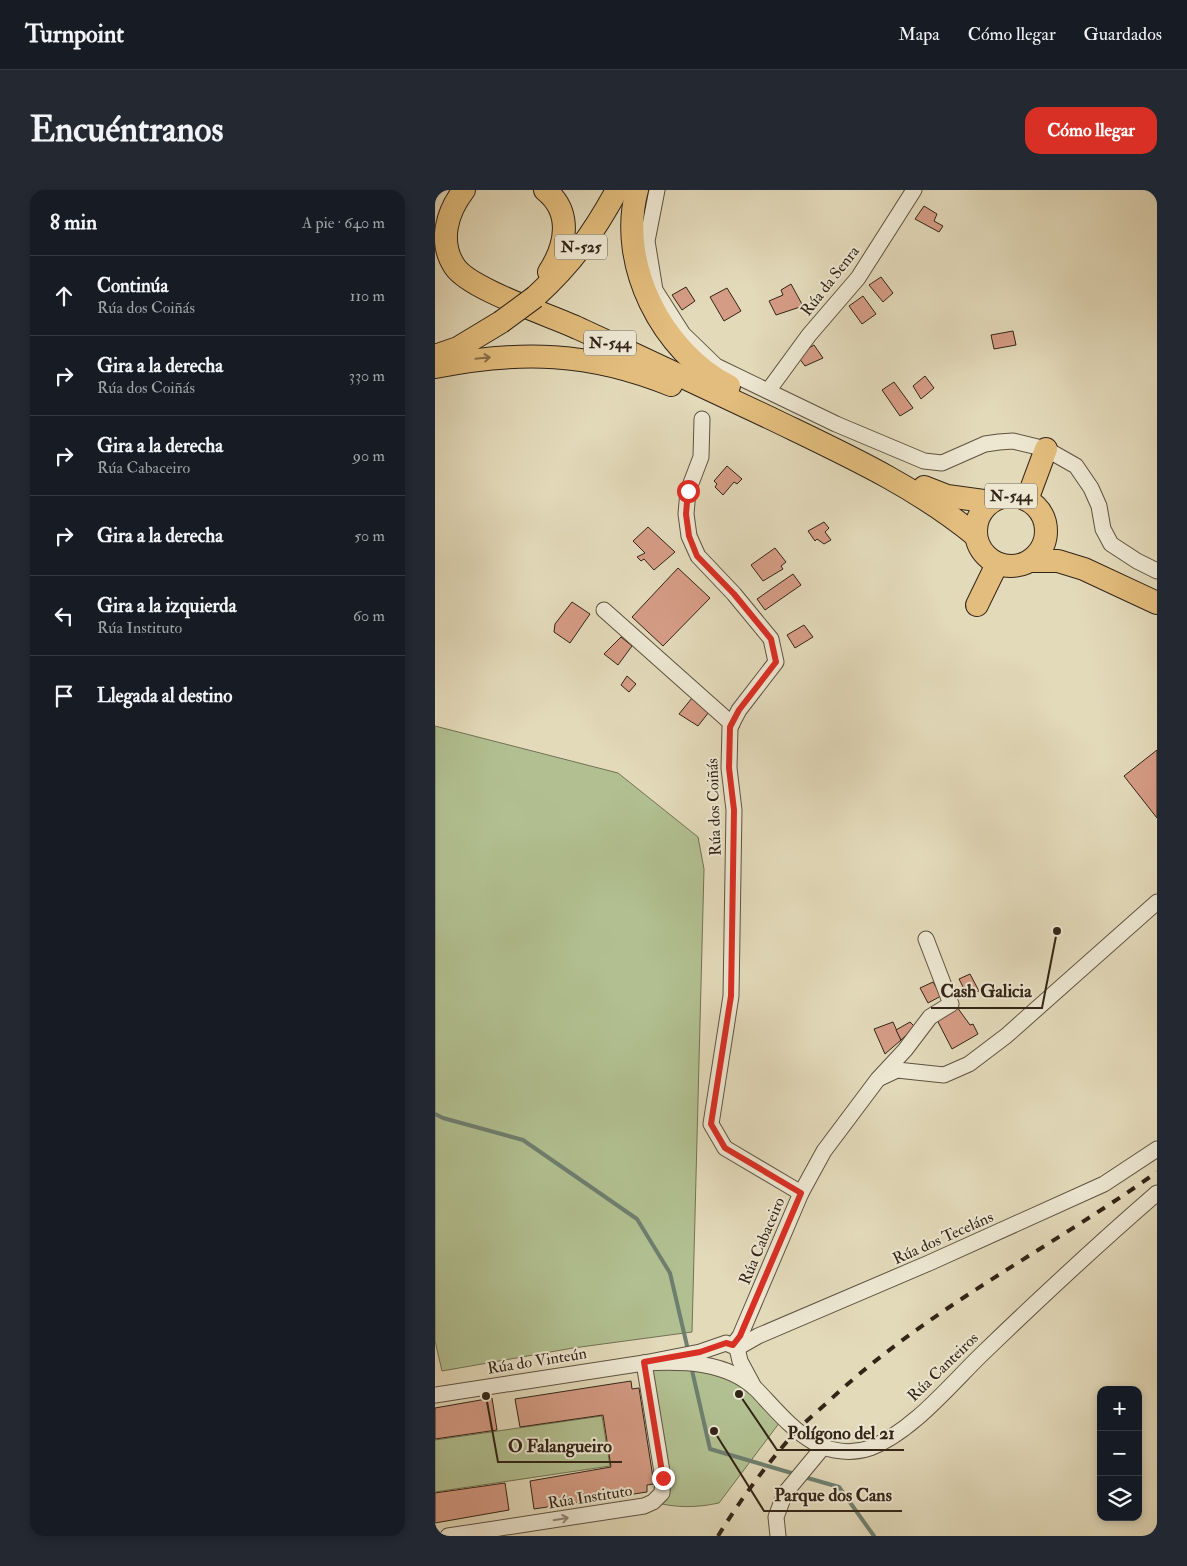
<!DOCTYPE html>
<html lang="es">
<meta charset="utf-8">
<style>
body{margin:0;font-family:"IM FELL Double Pica",serif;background:#242831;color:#f1f3f6}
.controls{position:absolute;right:15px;bottom:15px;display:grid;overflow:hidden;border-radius:10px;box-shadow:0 2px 8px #0003}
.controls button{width:45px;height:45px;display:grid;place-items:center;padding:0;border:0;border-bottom:1px solid #363941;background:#171b24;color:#f1f3f6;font:25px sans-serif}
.stop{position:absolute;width:15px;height:15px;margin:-11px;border:4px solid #d93025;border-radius:50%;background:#fff}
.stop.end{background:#d93025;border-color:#fff;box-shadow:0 1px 5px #0008}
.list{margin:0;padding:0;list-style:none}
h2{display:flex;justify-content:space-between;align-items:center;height:65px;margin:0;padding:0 20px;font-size:21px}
h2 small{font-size:16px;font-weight:400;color:#9ea1a6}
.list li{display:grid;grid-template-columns:32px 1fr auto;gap:15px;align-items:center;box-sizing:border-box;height:80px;padding:0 20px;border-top:1px solid #363941}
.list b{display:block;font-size:19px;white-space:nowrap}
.list p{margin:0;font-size:16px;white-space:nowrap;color:#9ea1a6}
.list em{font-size:16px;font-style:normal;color:#9ea1a6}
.icon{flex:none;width:28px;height:28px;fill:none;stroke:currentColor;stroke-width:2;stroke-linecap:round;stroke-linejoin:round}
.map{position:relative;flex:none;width:722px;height:1346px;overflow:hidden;border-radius:15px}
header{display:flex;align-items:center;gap:30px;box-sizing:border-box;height:70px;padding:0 25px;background:#171b24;border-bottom:1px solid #363941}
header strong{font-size:24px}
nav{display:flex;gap:28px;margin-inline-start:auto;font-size:18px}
.intro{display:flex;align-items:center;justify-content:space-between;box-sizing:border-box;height:120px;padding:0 30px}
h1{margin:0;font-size:35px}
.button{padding:12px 22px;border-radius:15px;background:#d93025;color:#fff;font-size:18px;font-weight:700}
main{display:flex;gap:30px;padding:0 30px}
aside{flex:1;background:#171b24;border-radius:15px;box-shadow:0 2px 8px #0003}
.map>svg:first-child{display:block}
.green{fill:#b2c091;stroke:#727254}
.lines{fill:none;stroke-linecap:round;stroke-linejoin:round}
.stream{stroke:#6e7f6f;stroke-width:4}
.building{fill:#d59c85;stroke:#322417}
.minor-casing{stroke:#5e5240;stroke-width:17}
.highway-casing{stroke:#322417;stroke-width:24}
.minor{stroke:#ede7d2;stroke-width:15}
.highway{stroke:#e2bd7d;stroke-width:22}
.rail{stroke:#322417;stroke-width:4;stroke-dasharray:9 9;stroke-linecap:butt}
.highway-bridge-casing{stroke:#322417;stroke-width:24;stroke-linecap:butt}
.highway-bridge{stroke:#e2bd7d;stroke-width:22}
.oneway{stroke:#8a704a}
.oneway2{stroke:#908674}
.route{stroke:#d93025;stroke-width:6}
.labels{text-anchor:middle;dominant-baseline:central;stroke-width:4;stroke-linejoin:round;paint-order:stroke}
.shield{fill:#ede7d2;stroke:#6a5e4f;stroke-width:1}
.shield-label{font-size:15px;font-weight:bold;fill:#322417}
.street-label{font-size:16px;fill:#322417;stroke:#ede7d2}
.leader{fill:none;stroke:#322417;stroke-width:2}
.callout-dot{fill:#322417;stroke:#ede7d2;stroke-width:2}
.callout-label{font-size:18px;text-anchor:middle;font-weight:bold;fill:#322417;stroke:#ede7d2;stroke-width:4;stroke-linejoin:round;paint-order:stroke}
</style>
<header>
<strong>Turnpoint</strong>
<nav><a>Mapa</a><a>Cómo llegar</a><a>Guardados</a></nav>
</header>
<div class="intro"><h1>Encuéntranos</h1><a class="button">Cómo llegar</a></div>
<main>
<aside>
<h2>8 min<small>A pie · 640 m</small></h2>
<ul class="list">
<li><svg class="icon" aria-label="ahead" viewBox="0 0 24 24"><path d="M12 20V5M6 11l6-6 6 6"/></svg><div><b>Continúa</b><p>Rúa dos Coiñás</p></div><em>110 m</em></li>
<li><svg class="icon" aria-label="right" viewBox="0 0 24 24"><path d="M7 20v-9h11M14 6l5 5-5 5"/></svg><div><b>Gira a la derecha</b><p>Rúa dos Coiñás</p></div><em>330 m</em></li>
<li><svg class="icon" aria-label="right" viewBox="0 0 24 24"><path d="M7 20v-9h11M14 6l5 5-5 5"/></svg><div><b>Gira a la derecha</b><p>Rúa Cabaceiro</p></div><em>90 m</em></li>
<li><svg class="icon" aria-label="right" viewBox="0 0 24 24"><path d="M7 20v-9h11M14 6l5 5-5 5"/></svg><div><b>Gira a la derecha</b></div><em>50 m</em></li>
<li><svg class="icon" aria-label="left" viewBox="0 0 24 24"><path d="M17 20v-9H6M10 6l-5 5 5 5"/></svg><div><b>Gira a la izquierda</b><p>Rúa Instituto</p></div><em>60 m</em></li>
<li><svg class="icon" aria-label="arrive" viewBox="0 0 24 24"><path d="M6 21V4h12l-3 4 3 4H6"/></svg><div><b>Llegada al destino</b></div></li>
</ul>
</aside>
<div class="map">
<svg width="722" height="1346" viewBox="0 0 722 1346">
<rect width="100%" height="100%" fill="#e3daba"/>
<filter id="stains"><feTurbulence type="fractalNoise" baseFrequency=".004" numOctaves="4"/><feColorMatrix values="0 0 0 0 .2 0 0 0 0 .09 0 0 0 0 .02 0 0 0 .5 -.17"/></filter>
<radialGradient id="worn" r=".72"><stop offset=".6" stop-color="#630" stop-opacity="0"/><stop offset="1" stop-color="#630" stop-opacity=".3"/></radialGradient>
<g class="green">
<path d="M0 536 183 583 263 647 269 679 257 1142 138 1158 7 1181 0 1151Z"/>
<path d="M209 1173 286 1180 348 1228 284 1313C260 1318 242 1318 218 1312L227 1303Z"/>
<path d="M167 1226 175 1276 0 1302V1250Z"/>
</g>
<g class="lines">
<g class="stream">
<path d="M0 924 8 928 88 950 202 1029 235 1083 253 1160"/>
<path d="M256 1176 275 1259 360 1284"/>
<path d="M369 1287 404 1297 439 1346"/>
</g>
</g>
<g class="building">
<path d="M489 16 502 24 499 31 508 36 504 42 480 29Z"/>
<path d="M446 87 458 103 448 112 434 95Z"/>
<path d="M356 94 368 116 341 125 334 111 348 105 346 100Z"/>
<path d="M251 97 260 111 247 120 237 105Z"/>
<path d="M292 98 306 121 289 131 275 107Z"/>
<path d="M428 106 441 124 427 134 414 116Z"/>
<path d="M578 141 581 155 559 159 556 145Z"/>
<path d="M379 155 388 168 370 176 364 168 369 161Z"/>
<path d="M490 186 499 198 486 209 478 196Z"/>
<path d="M459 192 478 218 465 226 447 200Z"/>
<path d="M292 276 307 289 302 294 299 292 288 305 280 297 282 294 279 291Z"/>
<path d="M389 332 394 338 390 342 396 350 389 354 382 349 380 351 373 341Z"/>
<path d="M213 337 240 362 219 380 209 369 206 371 202 367 210 363 198 351Z"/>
<path d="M340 358 351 372 346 376 348 379 328 391 316 375Z"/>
<path d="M243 378 275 408 228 456 197 427Z"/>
<path d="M358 384 366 395 330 420 322 409Z"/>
<path d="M137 412 155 424 135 453 119 442 120 434Z"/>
<path d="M369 435 378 447 360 458 352 445Z"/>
<path d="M186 447 197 456 183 475 169 464Z"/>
<path d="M192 486 201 494 194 502 186 495Z"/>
<path d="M257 508 274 522 263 536 244 524Z"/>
<path d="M722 560V628L689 586Z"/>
<path d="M535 784 544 801 532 805 524 789Z"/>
<path d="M498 792 506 806 493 813 485 798Z"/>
<path d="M522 817 535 835 538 834 543 844 517 859 502 830Z"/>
<path d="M458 832 466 850 450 864 439 839Z"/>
<path d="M475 832 480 837 466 850 461 840Z"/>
<path d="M196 1191 197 1199 204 1198 219 1294 212 1295V1302L99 1319 95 1291 176 1277 168 1225 85 1237 80 1209Z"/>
<path d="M57 1208 62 1240 0 1249V1218Z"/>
<path d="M70 1293 74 1320 0 1333V1303Z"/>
</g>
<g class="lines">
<g class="minor-casing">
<g id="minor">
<path d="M222 0 212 51 220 100 248 144 281 176 401 234 489 271 507 273 550 254 564 252 578 251 611 259 641 276 656 298 664 316 668 339 676 354 702 371 722 381"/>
<path d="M333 201 374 145 423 88 479 0"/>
<path d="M267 229 266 267 253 301 251 324 254 346 263 366 299 404 336 449 341 472 304 520 295 537 294 578 299 620 296 806 276 934 290 958 366 1003"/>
<path d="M169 420 297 534"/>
<path d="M445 888 462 880 509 885 534 874 571 846 722 712"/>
<path d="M298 1155 305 1146 366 1003 389 961 443 889 470 860 495 827 516 814 491 749"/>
<path d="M302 1158 323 1146 494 1073 669 994 722 959"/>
<path d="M209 1173C248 1171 292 1171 322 1200 340 1219 357 1240 380 1253 397 1262 417 1264 435 1258 477 1242 515 1195 547 1164 604 1109 662 1055 722 1003"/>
<path d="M0 1205 209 1173 265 1162 291 1153 302 1158 305 1171 319 1197"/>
<path d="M13 1346 209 1316 218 1312 227 1303 228 1288 209 1173"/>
<path d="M343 1346 341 1327 350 1303 389 1256"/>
</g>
</g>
<g class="highway-casing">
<g id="highway">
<path d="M29 0C12 22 3 52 20 77 36 100 118 126 147 140 210 169 273 199 335 228 407 263 479 295 541 346"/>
<path d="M110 0C138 22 131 56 114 82"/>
<path d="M202 0C182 74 227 162 294 196"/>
<path d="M100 107C137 73 158 44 182 0"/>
<path d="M0 166 23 158 66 132"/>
<path d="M0 177C85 160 155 162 236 195"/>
<path d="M489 297 512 306 556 312"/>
<circle cx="576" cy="341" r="35"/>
<path d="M592 310 611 259"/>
<path d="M595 371H623L649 379 722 413"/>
<path d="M542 415 562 374"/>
</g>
</g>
<use href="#minor" class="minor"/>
<use href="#highway" class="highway"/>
<path class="rail" d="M283 1346C304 1312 328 1279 355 1248 367 1234 382 1222 396 1209 494 1118 614 1059 722 982"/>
<g class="highway-bridge-casing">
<path id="highway-bridge" d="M66 132 100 107"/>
</g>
<use href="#highway-bridge" class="highway-bridge"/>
</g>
<defs><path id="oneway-shaft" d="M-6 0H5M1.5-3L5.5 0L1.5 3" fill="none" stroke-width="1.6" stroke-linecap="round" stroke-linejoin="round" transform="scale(1.25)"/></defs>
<use class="oneway" href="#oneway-shaft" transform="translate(48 168) rotate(-6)"/>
<use class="oneway2" href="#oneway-shaft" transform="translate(126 1329) rotate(-9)"/>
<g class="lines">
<path class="route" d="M228 1288 209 1172 265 1162 291 1153 298 1155 305 1146 366 1003 290 958 276 934 296 806 299 620 294 578 295 537 304 520 341 472 336 449 299 404 262 366 254 346 251 324 253 301"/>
</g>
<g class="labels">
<g class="shield">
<rect x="120" y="44.5" width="52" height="25" rx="4"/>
<rect x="149" y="140.5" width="52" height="25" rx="4"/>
<rect x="550" y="293.5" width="52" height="25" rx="4"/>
</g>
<g class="shield-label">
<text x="146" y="57">N-525</text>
<text x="175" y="153">N-544</text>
<text x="576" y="306">N-544</text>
</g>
<g class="street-label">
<text transform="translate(395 91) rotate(-52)">Rúa da Senra</text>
<text transform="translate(279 617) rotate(-92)">Rúa dos Coiñás</text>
<text transform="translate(508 1048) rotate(-24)">Rúa dos Teceláns</text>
<text transform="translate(327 1051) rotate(-67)">Rúa Cabaceiro</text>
<text transform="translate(102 1171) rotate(-9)">Rúa do Vinteún</text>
<text transform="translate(508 1177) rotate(-44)">Rúa Canteiros</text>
<text transform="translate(155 1307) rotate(-9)">Rúa Instituto</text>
</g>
</g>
<path class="leader" d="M622 741L607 818H496M304 1204L342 1260H469M51 1206L63 1272H187M279 1241L329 1321H467"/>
<g class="callout-dot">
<circle cx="622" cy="741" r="5"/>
<circle cx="304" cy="1204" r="5"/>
<circle cx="51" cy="1206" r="5"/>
<circle cx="279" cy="1241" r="5"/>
</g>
<g class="callout-label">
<text x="551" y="807">Cash Galicia</text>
<text x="406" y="1249">Polígono del 21</text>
<text x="125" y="1262">O Falangueiro</text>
<text x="398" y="1311">Parque dos Cans</text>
</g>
<rect width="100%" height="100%" filter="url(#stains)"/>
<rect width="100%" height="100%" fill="url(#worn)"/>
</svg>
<div class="controls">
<button>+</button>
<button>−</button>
<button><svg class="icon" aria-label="layers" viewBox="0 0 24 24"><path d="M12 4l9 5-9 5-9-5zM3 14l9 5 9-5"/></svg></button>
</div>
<div class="stop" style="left:253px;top:301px"></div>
<div class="stop end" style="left:228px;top:1288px"></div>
</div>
</main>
